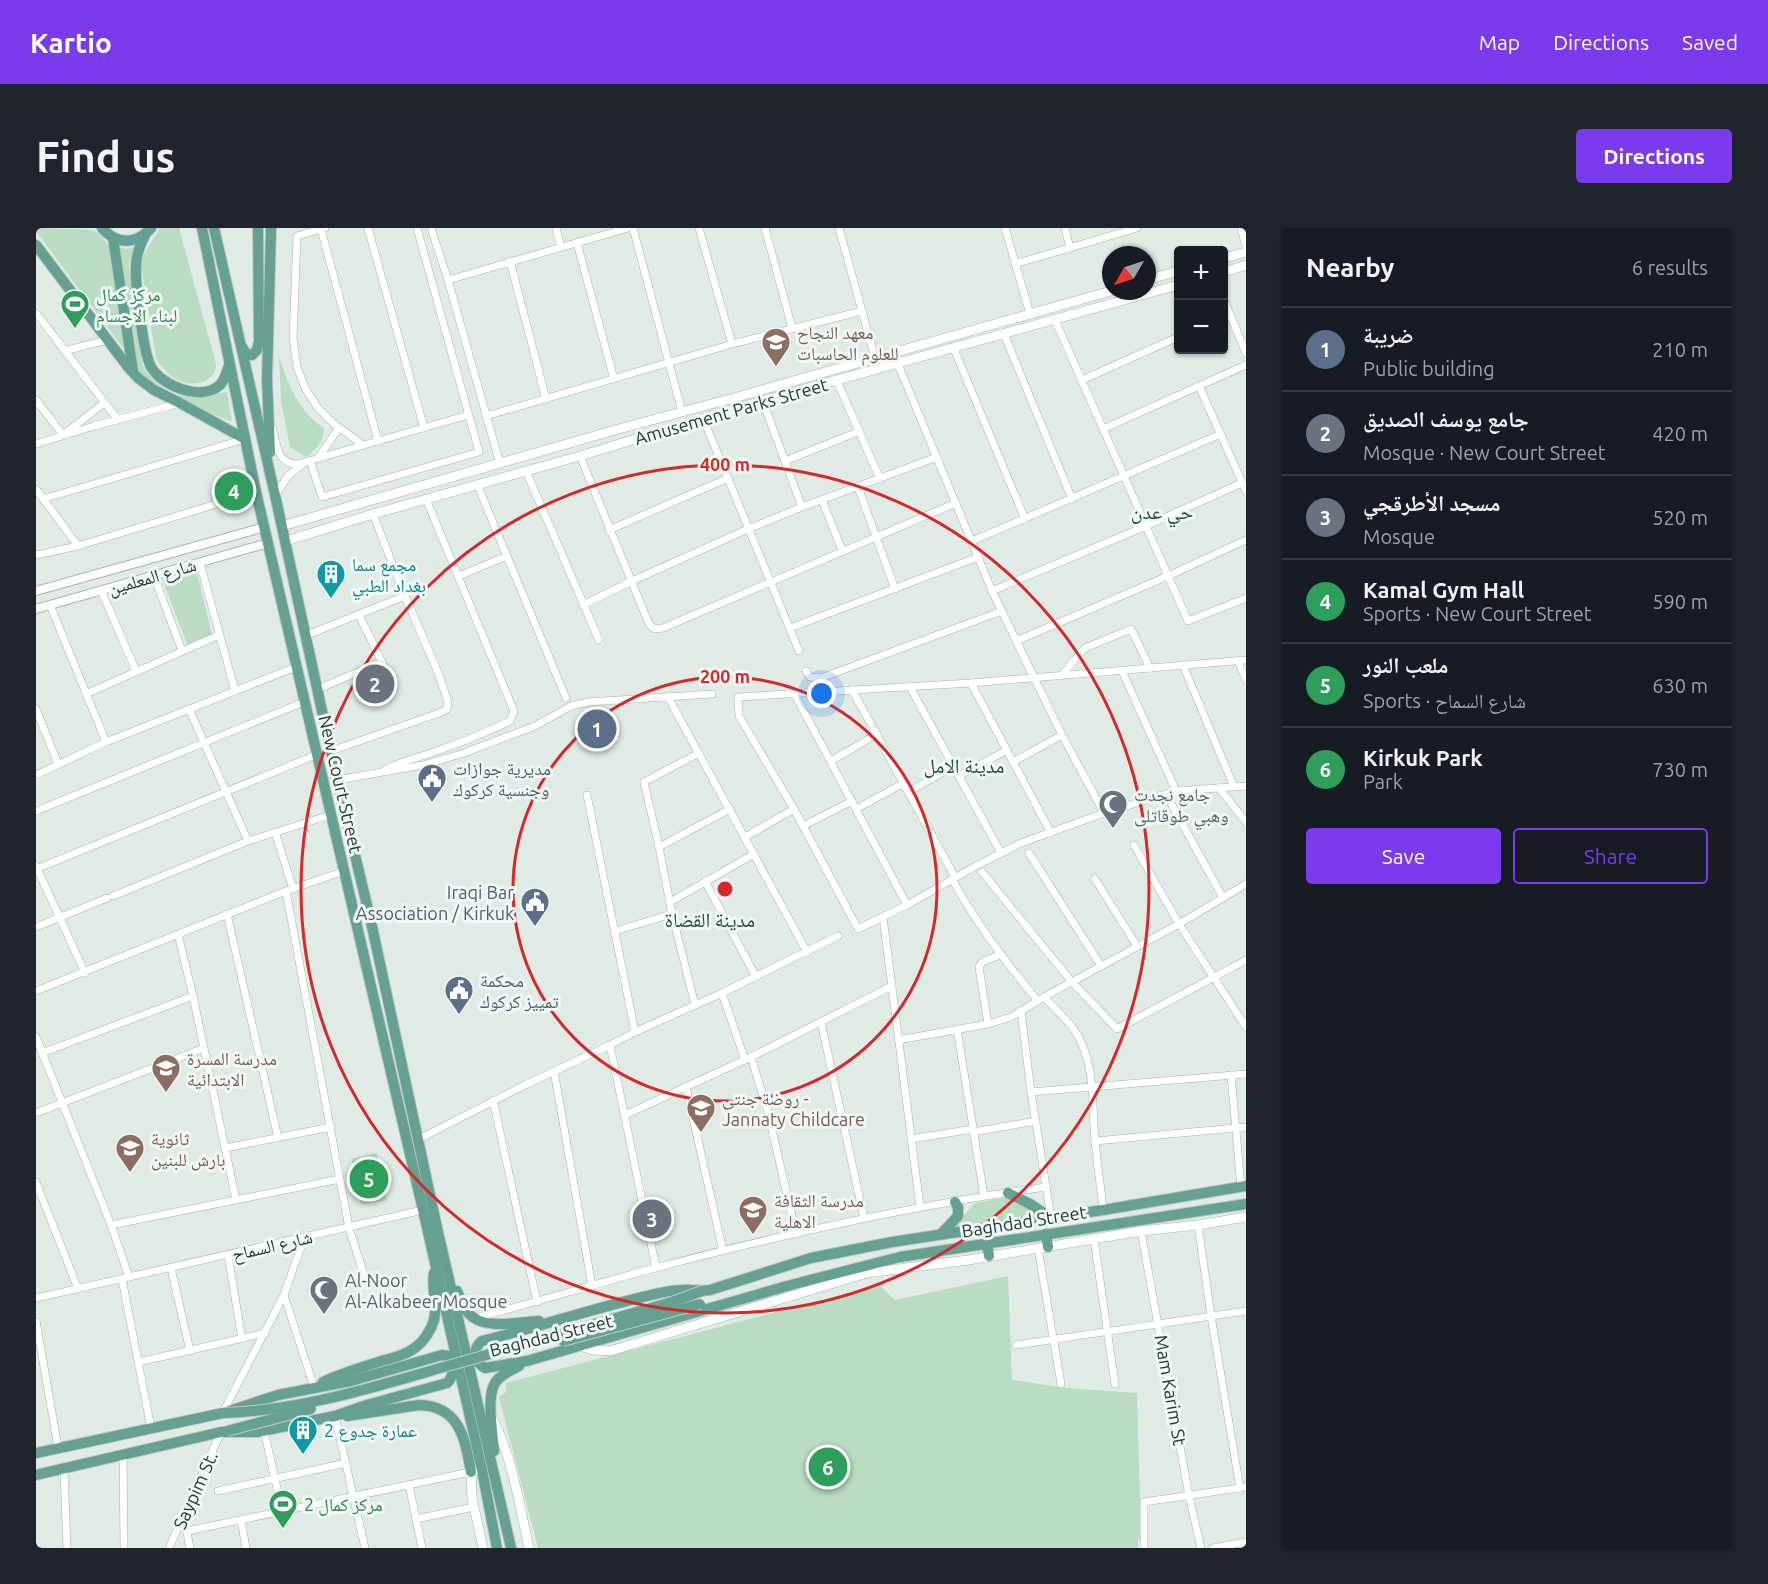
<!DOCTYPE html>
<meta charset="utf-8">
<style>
body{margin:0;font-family:Ubuntu,"Noto Naskh Arabic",sans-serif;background:#20242c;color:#f1f3f6}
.controls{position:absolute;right:18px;top:18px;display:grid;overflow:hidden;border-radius:6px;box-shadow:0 2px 4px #0004}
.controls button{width:54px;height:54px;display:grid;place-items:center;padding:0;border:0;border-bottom:2px solid #363941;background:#171b24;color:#f1f3f6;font:30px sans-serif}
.compass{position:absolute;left:1066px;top:18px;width:54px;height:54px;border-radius:50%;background:#171b24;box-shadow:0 2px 4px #0004;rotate:231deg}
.you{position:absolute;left:786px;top:466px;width:21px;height:21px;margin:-15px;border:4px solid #fff;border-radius:50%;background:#1a73e8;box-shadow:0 0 0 9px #1a73e833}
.badge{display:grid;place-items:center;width:39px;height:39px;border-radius:50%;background:#7c3aed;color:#fff;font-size:20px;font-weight:700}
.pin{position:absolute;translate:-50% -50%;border:3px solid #fff;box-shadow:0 2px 6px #0006}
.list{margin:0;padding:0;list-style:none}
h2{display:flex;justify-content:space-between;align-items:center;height:78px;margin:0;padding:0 24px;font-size:26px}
h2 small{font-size:20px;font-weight:400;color:#9ea1a6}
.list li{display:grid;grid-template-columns:39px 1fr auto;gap:18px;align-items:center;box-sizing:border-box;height:84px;padding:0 24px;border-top:2px solid #363941}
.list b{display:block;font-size:22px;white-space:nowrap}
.list p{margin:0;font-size:20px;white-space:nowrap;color:#9ea1a6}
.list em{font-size:20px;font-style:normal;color:#9ea1a6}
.actions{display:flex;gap:12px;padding:18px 24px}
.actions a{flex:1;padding:14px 0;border:2px solid #7c3aed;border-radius:6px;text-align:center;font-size:21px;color:#7c3aed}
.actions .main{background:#7c3aed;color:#fff}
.map{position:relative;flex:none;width:1210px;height:1320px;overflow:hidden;border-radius:6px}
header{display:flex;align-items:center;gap:36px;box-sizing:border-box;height:84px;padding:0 30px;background:#7c3aed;color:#fff}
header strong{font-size:28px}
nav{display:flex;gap:33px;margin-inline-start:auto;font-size:21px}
.intro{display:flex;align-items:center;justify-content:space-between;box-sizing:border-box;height:144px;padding:0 36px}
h1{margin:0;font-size:42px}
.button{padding:15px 27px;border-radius:6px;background:#7c3aed;color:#fff;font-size:21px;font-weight:700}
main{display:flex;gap:36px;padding:0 36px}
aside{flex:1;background:#171b24;border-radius:6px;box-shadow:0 2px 4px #0004}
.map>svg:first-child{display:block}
.green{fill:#b9dcc3}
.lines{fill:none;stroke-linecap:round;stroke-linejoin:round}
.minor-casing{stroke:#a3b3ad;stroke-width:8}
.tertiary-casing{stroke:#a3b3ad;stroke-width:10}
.secondary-casing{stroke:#9fb6ae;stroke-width:10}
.primary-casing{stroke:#c1c8c6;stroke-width:12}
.minor{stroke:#fff;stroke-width:7}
.tertiary{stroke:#fff;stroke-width:8}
.secondary{stroke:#fff;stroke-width:9}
.primary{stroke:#65a092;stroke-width:10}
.primary-bridge-casing{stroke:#c1c8c6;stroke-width:12;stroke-linecap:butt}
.primary-bridge{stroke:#65a092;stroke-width:10}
.ring{fill:none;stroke:#d62828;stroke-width:3}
.labels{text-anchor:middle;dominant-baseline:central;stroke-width:6;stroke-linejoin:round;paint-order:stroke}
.leisure-label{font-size:18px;fill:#27864d;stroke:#f0f7f4;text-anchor:start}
.education-label{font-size:18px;fill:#785e54;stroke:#f0f7f4;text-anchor:start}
.street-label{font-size:18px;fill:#213b34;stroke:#f0f7f4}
.culture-label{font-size:18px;fill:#0d838f;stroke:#f0f7f4;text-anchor:start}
.service-label{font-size:18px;fill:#4e5e75;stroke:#f0f7f4;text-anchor:start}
.worship-label{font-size:18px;fill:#5b616d;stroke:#f0f7f4;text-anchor:start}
.neighbourhood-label{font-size:20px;fill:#1d4d42;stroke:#f0f7f4}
.centre{fill:#d62828;stroke:#f0f7f4;stroke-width:3}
.ring-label{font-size:18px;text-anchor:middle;font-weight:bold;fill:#d62828;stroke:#f0f7f4;stroke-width:6;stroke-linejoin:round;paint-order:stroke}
</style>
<header>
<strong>Kartio</strong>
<nav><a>Map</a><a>Directions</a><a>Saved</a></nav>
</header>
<div class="intro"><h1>Find us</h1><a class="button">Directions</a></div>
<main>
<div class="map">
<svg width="1210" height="1320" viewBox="0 0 1210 1320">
<rect width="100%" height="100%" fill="#e0ebe6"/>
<g class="green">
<path d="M0 0 55 2 63 5 76 22 90 117 87 120 0 3Z"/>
<path d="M124 0H143L180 136C181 154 158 159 144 153 133 148 126 140 120 130L105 36C108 22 117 13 124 0Z"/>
<path d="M82 19 91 21 98 19 93 37 106 136C113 153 133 167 152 169 165 170 178 166 191 164L196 194C167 181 114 165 100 137Z"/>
<path d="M243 129C253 157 262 183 288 200 288 214 280 221 270 229L254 219 245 173Z"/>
<path d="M160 341 176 407 151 416 126 351Z"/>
<path d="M341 925 351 972 325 977 315 931Z"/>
<path d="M971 969 1003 987 916 1001 939 975Z"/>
<path d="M972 1048 976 1152 1031 1160 1101 1165 1105 1309 1102 1312V1320H502L463 1169 470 1164V1155L843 1057 859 1072Z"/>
</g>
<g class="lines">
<g class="minor-casing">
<g id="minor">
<path d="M289 0 261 8 257 110 261 139 269 160 282 180 297 195 327 217"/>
<path d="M332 0 388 200"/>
<path d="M395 0 412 52 464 236"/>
<path d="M520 0 525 19"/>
<path d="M597 0 646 184"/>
<path d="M663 0 696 116"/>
<path d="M729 0 756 100"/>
<path d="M803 0 839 130"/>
<path d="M969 0 994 86"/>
<path d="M1029 0 1034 20"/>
<path d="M1205 0 1210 18"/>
<path d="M285 1 342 213"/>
<path d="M541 15 578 151"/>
<path d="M474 33 510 171"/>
<path d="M979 36 1101 0"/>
<path d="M412 52 592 0"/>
<path d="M1188 72 1210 125"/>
<path d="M0 85 82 192"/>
<path d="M1019 92 1152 393 1210 370"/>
<path d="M968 106 1036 271"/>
<path d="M918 121 989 291"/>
<path d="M28 123 71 112"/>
<path d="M862 136 956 363 1026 507 1068 585"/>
<path d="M1046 152 1142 109"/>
<path d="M801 153 844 251"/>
<path d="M1163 158 1210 263"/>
<path d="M0 172 27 207 68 175"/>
<path d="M727 174 766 279"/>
<path d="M450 188 696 116 826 83"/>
<path d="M667 190 763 423"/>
<path d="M1067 201 1210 137"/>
<path d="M237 202C241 218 241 236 262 236L432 187"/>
<path d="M0 216 58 198 144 175"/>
<path d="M544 228 613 396 619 401 627 400 920 275"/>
<path d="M282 230 303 200"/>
<path d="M274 233 286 269 443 224 381 0"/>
<path d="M749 233 824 203"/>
<path d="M490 243 563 412"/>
<path d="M441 256 530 470"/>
<path d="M822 259 859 361"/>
<path d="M0 261 42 318"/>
<path d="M240 266 252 248 268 235"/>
<path d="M7 271 209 211"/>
<path d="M786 272 806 322"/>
<path d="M573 302 692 250"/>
<path d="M936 313 1185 206"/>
<path d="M0 327 42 318 220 264"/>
<path d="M164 335 199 463"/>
<path d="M118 348 146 423"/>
<path d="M423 348 471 328"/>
<path d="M65 362 100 443"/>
<path d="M956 363 1110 298 1206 255"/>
<path d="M14 377 70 514"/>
<path d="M547 377 596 353 712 301 766 279 901 229"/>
<path d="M323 387 358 459"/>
<path d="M754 400 942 329"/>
<path d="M271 407 369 368"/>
<path d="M980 413 1132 348 1210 312"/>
<path d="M1210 432 935 455 702 469 703 488 758 581 822 701 871 677 940 638 985 615 1068 585 1140 563 1210 558"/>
<path d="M1202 433 1210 452"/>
<path d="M1147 437 1198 559"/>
<path d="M770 443 774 449 785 450 966 383"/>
<path d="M1086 443 1140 563"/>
<path d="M1025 448 1049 420 1095 401 1114 440"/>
<path d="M935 455 1015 605"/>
<path d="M874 459 965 625"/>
<path d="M282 461 346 434"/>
<path d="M816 462 919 649"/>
<path d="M758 465 871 677"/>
<path d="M50 466 183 407"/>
<path d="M632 469 771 724"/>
<path d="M0 481 22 536"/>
<path d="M153 481 212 613"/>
<path d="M295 523 406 484 411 481 412 473 401 442 369 368 337 286"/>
<path d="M795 533 841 506"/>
<path d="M977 534 1026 507"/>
<path d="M349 542C364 533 381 530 398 524 424 515 449 505 474 493L478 483 390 271"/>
<path d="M0 547 70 514 260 439"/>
<path d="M923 548 971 522"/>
<path d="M301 552 387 537 428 525 499 498 535 478 552 474 676 466"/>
<path d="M1183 560 1210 594"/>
<path d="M872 564 918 538"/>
<path d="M1130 566 1187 670"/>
<path d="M551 567 599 804"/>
<path d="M820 581 868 555"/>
<path d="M0 583 268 474"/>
<path d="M767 598 816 573"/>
<path d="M239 604 257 661"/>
<path d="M709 609 758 581"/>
<path d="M1098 617 1143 696 1210 799"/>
<path d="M623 619 694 581"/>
<path d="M993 625 1065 738"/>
<path d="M0 638 49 745"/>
<path d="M0 641 280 527"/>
<path d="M946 644 1036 754 1081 801 1210 732"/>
<path d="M916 651C940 695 970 735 1002 773"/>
<path d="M1059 651 1101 718"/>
<path d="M669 653 720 749"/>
<path d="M250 663 313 1000 330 1053"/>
<path d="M77 668 212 613 294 587"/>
<path d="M634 674 718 626"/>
<path d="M191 686 242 910"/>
<path d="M847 689 884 979"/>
<path d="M0 699 71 670"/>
<path d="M579 703 636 686"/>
<path d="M142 706 157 768 200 972"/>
<path d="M0 763 250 663 308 643"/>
<path d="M686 765 709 832"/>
<path d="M1008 769C1022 784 1038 797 1046 816 1059 846 1056 880 1059 913 1061 936 1065 959 1067 982"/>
<path d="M659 777 636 686 623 619 608 554 663 525"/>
<path d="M985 783 995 864 1015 990"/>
<path d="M785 794 828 990"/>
<path d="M952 796 943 739 946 734 964 727"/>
<path d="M921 801 948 968"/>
<path d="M0 809 75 997 93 1049"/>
<path d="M862 812 952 796 975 789 1008 769 1143 696 1210 656"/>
<path d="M574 817 620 1040"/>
<path d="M6 825 157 768"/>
<path d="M715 829 732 884 760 1006"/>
<path d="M518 843 556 1058"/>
<path d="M1195 847 1205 959"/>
<path d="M650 859 687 1023"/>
<path d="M995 864 1210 846"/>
<path d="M457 872 501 1074"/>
<path d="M0 885 168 820"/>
<path d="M589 887 715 829 856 758"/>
<path d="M937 904 1000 893"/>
<path d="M383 911 489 857 574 817 599 804 686 765 802 708"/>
<path d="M875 911 937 901"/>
<path d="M1059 913 1210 899"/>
<path d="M189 920 295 899"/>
<path d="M0 954 42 1061"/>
<path d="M75 997 304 951"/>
<path d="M1162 997 1175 1088 1204 1260"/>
<path d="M1105 1003 1153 1268 1165 1320"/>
<path d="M1058 1011 1079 1156"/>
<path d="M1002 1020 1025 1156"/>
<path d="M192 1027 206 1111"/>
<path d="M135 1040 154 1123"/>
<path d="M86 1051 115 1200"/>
<path d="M248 1067 278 1159"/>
<path d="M0 1070 387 982"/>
<path d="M440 1090C500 1074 559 1056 619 1040 748 1006 878 977 1010 959"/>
<path d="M0 1093 22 1219"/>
<path d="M980 1117 1210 1083"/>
<path d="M103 1134 229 1105"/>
<path d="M187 1184 248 1067 268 1010"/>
<path d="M299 1188 329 1320"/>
<path d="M228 1202 246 1283"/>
<path d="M87 1226 88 1320"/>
<path d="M28 1241 31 1320"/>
<path d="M373 1257 386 1320"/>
<path d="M182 1263 310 1235"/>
<path d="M148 1289 154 1320"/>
<path d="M380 1291 438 1279"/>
<path d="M205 1292 210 1320"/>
<path d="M151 1303 439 1243"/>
<path d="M133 1320 185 1204"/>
<path d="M1108 1320V1274L1210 1259"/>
<path d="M1177 1320 1210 1314"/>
</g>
</g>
<g class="tertiary-casing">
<g id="tertiary">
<path d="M0 363 229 299"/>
<path d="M0 381 232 315"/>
</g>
</g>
<g class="secondary-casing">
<g id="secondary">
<path d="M1188 30 1210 24"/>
<path d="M1188 44 1210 37"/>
<path d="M1111 52 1142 43"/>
<path d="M246 298 579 202 705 168 1075 63"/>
<path d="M250 313 337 286 544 228 708 178 1142 57"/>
<path d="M544 1118 557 1122 574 1123 831 1045 932 1032 1105 1003 1162 997 1210 989"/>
<path d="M456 1190C477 1230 483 1276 493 1320"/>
<path d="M435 1244 436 1270 447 1320"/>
</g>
</g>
<g class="primary-casing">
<g id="primary">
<path d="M66 0C81 17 100 17 115 0"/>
<path d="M166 0 220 264 387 982 446 1242 461 1320"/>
<path d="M178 0 239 267 301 552 335 694 402 1004 475 1320"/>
<path d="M109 7C104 17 100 27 100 38 99 56 107 124 115 139 126 158 165 174 184 157 189 152 191 144 193 137"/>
<path d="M77 10 97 143"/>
<path d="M0 17 92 139 102 150 118 162 144 175 209 211"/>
<path d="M206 119 210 126 216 127 221 122 223 113 222 0"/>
<path d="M234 224 231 151 235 0"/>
<path d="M1210 958 1067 982 856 1014 775 1030 674 1062C665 1064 656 1061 647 1062 639 1062 632 1063 624 1065 564 1078 506 1098 446 1113 436 1120 439 1135 449 1140L491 1133 751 1058 864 1029 1210 976"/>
<path d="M972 965 994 976 1015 990"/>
<path d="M905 1006 922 988V979L919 974"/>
<path d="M1010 1006 1012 1019"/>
<path d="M951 1016 953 1028"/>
<path d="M421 1063C424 1070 427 1079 432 1085 448 1103 482 1094 503 1093"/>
<path d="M287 1154C306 1145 325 1140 345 1133 357 1130 370 1127 380 1119 388 1113 395 1102 398 1092 402 1077 395 1061 398 1045"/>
<path d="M311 1188 383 1177C424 1178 429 1211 435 1244"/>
<path d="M458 1223C457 1206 450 1169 459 1155 464 1147 475 1142 483 1138"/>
<path d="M0 1225 187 1185 242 1167 315 1153 406 1127 412 1128C418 1135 418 1149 411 1155L331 1177 299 1188 221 1204H185L0 1247"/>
</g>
</g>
<use href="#minor" class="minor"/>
<use href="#tertiary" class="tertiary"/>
<use href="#secondary" class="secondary"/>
<use href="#primary" class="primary"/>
<g class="primary-bridge-casing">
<g id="primary-bridge">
<path d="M527 1113 664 1076"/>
<path d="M187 1185C265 1183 341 1158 415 1137 488 1116 562 1095 636 1074L666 1063"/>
<path d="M191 1203 275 1181"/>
</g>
</g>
<use href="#primary-bridge" class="primary-bridge"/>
</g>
<g class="ring">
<circle cx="689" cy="661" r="212"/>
<circle cx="689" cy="661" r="424"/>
</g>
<defs>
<g id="stadium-pin" transform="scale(1.5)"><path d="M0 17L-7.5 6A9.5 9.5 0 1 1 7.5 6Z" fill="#2e9e5b" stroke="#f0f7f4"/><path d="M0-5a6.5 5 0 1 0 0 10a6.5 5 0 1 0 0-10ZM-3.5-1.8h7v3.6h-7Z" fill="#fff"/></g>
<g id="school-pin" transform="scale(1.5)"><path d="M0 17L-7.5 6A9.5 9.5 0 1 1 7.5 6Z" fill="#8d6e63" stroke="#f0f7f4"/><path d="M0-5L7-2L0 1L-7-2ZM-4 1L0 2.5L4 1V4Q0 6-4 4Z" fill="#fff"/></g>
<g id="building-pin" transform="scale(1.5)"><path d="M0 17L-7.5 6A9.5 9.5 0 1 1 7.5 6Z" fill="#0f9aa8" stroke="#f0f7f4"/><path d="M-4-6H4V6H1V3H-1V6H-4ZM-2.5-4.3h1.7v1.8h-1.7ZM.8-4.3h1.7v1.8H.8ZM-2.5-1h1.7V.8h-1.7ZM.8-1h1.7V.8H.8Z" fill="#fff"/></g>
<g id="civic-pin" transform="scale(1.5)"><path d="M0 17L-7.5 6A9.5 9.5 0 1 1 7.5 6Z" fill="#5c6f8a" stroke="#f0f7f4"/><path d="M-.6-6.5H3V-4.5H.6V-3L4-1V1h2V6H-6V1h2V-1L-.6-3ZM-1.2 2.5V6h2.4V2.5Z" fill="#fff"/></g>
<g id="mosque-pin" transform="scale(1.5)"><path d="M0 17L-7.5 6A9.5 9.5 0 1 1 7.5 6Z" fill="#6b7280" stroke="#f0f7f4"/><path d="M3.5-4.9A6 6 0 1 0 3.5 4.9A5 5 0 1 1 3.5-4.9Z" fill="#fff"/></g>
</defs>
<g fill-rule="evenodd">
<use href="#stadium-pin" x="39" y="76"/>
<use href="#school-pin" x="740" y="114"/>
<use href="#building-pin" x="295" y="346"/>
<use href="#civic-pin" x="396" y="550"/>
<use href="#mosque-pin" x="1077" y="576"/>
<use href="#civic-pin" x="499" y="674"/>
<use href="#civic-pin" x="423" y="762"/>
<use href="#school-pin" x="130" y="840"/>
<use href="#school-pin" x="665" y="880"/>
<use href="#school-pin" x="94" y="920"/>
<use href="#school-pin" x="717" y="982"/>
<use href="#mosque-pin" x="288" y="1062"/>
<use href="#building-pin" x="267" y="1202"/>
<use href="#stadium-pin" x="247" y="1276"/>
</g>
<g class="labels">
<g class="leisure-label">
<text x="60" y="66">مركز كمال<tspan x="60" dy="21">لبناء الاجسام</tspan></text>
<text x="268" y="1276">مركز كمال 2</text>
</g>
<g class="education-label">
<text x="761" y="104">معهد النجاح<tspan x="761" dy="21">للعلوم الحاسبات</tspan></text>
<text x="151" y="830">مدرسة المسرة<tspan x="151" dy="21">الابتدائية</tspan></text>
<text x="686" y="870">روضة جنتي -<tspan x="686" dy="21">Jannaty Childcare</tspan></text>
<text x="115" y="910">ثانوية<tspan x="115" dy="21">بارش للبنين</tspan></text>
<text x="738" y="972">مدرسة الثقافة<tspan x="738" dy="21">الاهلية</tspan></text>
</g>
<g class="street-label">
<text transform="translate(695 183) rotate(-16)">Amusement Parks Street</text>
<text transform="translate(116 348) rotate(-16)">شارع المعلمين</text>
<text transform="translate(305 556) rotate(77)">New Court Street</text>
<text transform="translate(988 993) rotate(-9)">Baghdad Street</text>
<text transform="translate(236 1017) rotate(-13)">شارع السماح</text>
<text transform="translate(515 1107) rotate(-14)">Baghdad Street</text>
<text transform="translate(1135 1162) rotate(80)">Mam Karim St</text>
<text transform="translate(159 1262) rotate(-66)">Saypim St.</text>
</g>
<g class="culture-label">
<text x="316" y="336">مجمع سما<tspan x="316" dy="21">بغداد الطبي</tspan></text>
<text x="288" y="1202">عمارة جدوع 2</text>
</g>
<g class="service-label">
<text x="417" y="540">مديرية جوازات<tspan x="417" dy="21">وجنسية كركوك</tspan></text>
<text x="478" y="664" text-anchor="end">Iraqi Bar<tspan x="478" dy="21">Association / Kirkuk</tspan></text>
<text x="444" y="752">محكمة<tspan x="444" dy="21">تمييز كركوك</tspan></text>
</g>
<g class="worship-label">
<text x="1098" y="566">جامع نجدت<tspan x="1098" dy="21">وهبي طوقاتلى</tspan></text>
<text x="309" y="1052">Al-Noor<tspan x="309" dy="21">Al-Alkabeer Mosque</tspan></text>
</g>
<g class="neighbourhood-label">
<text x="1126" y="283">حي عدن</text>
<text x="928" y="537">مدينة الامل</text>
<text x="674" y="691">مدينة القضاة</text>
</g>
</g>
<circle cx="689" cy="661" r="9" class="centre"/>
<g class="ring-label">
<text x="689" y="243">400 m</text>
<text x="689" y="455">200 m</text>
</g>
</svg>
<div class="controls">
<button>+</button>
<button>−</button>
</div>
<svg class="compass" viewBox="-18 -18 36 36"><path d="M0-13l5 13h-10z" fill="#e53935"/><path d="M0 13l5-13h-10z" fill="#9ea1a6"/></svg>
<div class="you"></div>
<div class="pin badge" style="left:561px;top:501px;background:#5c6f8a">1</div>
<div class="pin badge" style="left:339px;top:456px;background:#6b7280">2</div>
<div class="pin badge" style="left:616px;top:991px;background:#6b7280">3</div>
<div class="pin badge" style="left:198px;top:263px;background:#2e9e5b">4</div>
<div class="pin badge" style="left:333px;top:951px;background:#2e9e5b">5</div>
<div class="pin badge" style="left:792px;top:1239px;background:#2e9e5b">6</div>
</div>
<aside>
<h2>Nearby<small>6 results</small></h2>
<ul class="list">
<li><span class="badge" style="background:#5c6f8a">1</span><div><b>ضريبة</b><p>Public building</p></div><em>210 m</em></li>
<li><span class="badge" style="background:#6b7280">2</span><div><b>جامع يوسف الصديق</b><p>Mosque · New Court Street</p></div><em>420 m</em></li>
<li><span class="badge" style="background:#6b7280">3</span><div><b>مسجد الأطرقجي</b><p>Mosque</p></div><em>520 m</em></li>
<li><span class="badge" style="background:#2e9e5b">4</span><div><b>Kamal Gym Hall</b><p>Sports · New Court Street</p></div><em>590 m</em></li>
<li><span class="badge" style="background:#2e9e5b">5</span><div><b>ملعب النور</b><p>Sports · شارع السماح</p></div><em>630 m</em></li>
<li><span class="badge" style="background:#2e9e5b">6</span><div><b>Kirkuk Park</b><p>Park</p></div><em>730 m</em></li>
</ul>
<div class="actions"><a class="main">Save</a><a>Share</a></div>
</aside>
</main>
